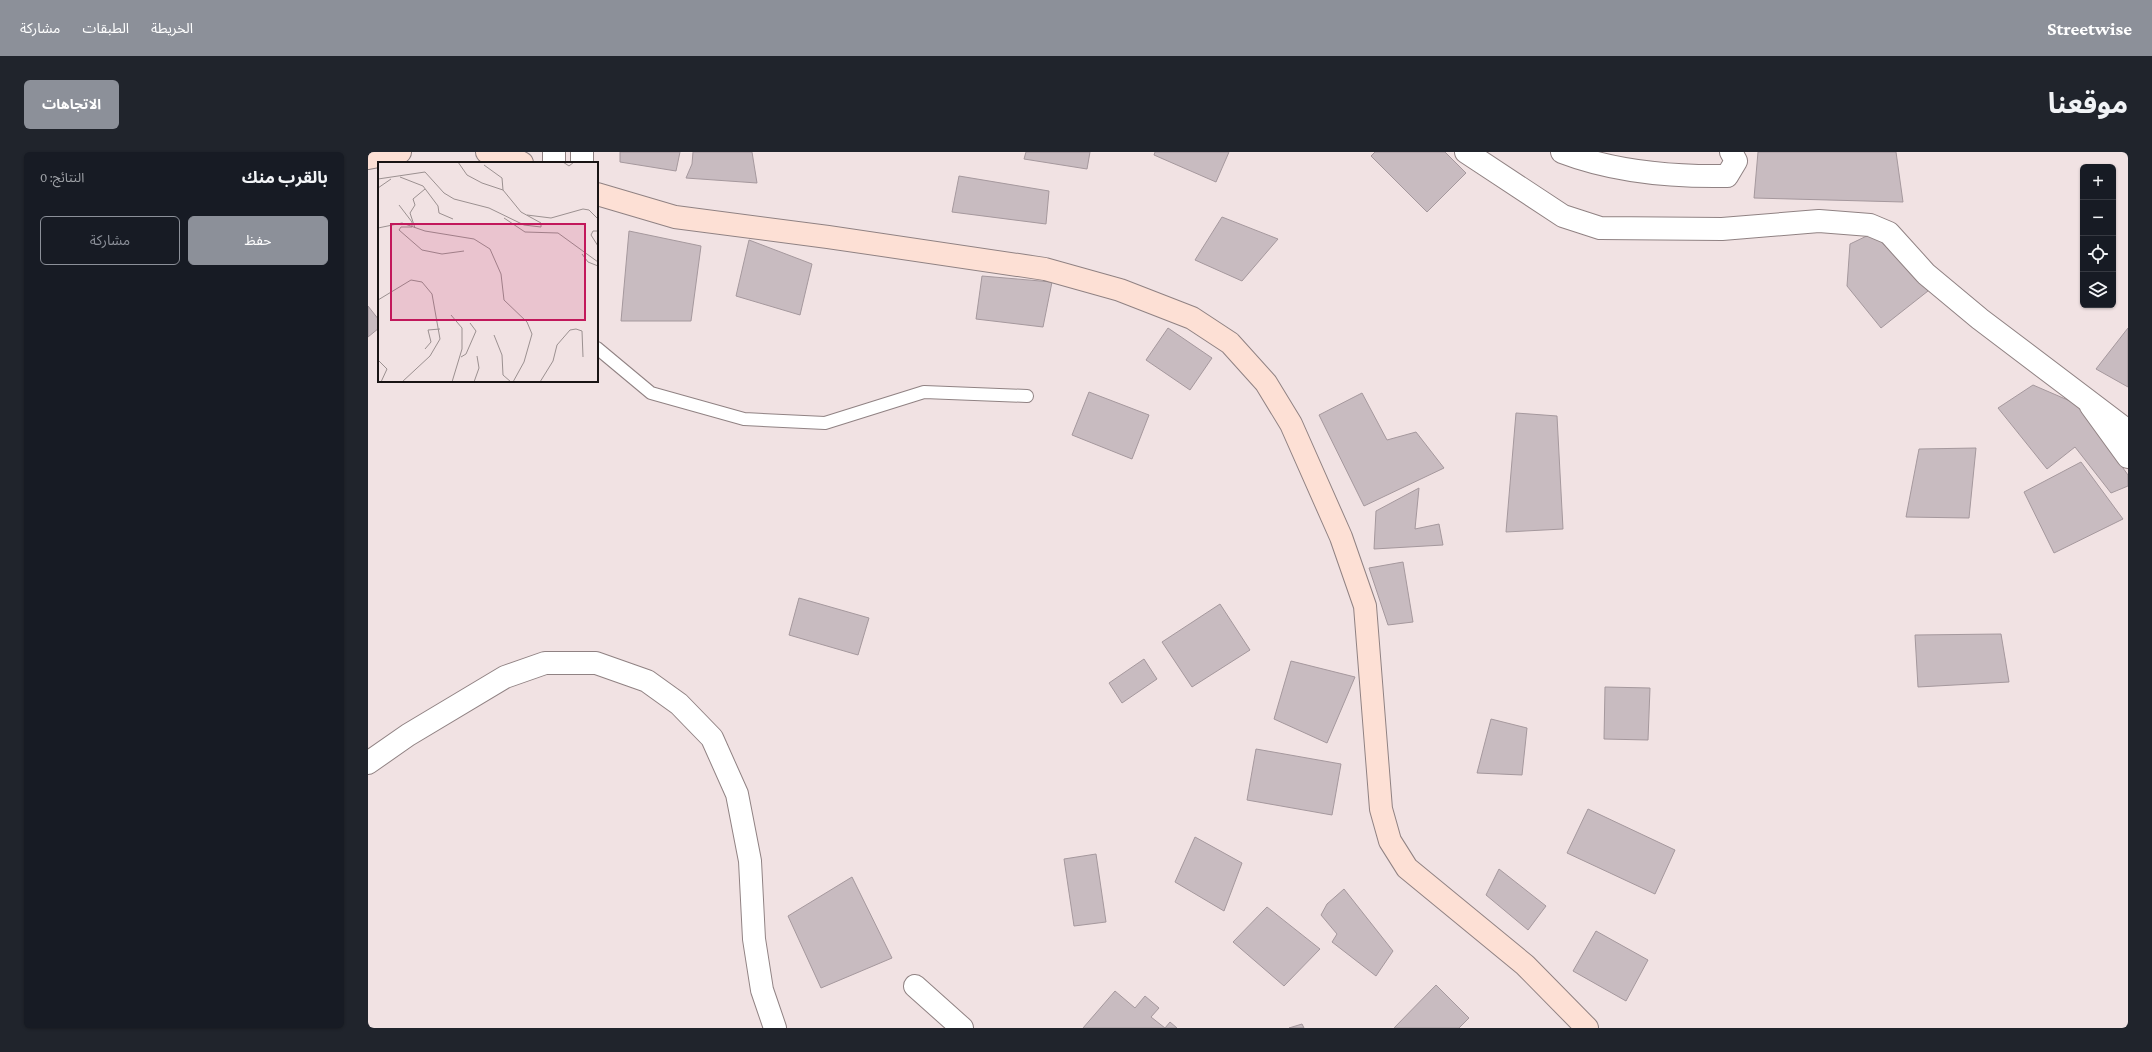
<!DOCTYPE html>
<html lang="ar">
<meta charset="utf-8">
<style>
body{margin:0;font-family:"Crimson Pro","Noto Sans Arabic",serif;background:#20242c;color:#f1f3f6;direction:rtl}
.controls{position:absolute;right:12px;top:12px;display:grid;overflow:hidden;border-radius:6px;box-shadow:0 1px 3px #0004}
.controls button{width:36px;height:36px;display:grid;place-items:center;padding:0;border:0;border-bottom:1px solid #363941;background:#171b24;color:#f1f3f6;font:20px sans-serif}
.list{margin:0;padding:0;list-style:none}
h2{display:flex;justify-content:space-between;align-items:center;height:52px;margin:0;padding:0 16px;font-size:17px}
h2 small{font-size:13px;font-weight:400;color:#9ea1a6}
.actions{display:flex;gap:8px;padding:12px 16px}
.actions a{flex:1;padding:9px 0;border:1px solid #8c9099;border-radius:6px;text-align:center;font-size:14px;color:#8c9099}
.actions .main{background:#8c9099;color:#fff}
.icon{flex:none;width:22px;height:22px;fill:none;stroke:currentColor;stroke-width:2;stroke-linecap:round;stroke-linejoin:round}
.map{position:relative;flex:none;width:1760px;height:876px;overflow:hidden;direction:ltr;border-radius:6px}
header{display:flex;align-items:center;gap:24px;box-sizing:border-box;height:56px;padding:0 20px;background:#8c9099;color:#fff}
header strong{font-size:19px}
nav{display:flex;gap:22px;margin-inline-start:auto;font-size:14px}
.intro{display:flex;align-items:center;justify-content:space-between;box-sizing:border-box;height:96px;padding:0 24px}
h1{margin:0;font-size:28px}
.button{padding:10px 18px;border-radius:6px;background:#8c9099;color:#fff;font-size:14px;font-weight:700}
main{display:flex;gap:24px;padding:0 24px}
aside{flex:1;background:#171b24;border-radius:6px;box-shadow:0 1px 3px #0004}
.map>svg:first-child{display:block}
.building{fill:#c8bbc0;stroke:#a5989d}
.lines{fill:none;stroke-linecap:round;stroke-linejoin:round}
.service-casing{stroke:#908283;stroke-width:14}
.minor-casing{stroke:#908283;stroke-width:24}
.tertiary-casing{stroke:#908283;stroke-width:24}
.secondary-casing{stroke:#908283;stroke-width:24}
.service{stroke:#fff;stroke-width:12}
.minor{stroke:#fff;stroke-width:22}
.tertiary{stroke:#fff;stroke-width:22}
.secondary{stroke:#fde0d5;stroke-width:22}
.inset-road{fill:none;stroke:#9b9090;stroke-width:1}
.view{fill:#c2185b;fill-opacity:0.15;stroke:#c2185b;stroke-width:2}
.inset-edge{fill:none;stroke:#191414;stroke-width:2}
</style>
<header>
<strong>Streetwise</strong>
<nav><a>الخريطة</a><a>الطبقات</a><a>مشاركة</a></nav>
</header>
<div class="intro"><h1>موقعنا</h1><a class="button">الاتجاهات</a></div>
<main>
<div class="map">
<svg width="1760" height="876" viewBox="0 0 1760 876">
<rect width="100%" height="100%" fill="#f1e2e3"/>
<g class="building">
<path d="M252 0H312L308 19 252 10Z"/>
<path d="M325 0H384L389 31 318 26 324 12Z"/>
<path d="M658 0H722L719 17 656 7Z"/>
<path d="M787 0H861L848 30 786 3Z"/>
<path d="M1007 0H1077L1098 21 1059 60 1003 4Z"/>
<path d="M1390 0H1528L1535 50 1386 46Z"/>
<path d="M591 24 681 39 678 72 584 60Z"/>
<path d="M854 65 910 87 874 129 827 108Z"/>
<path d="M261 79 333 94 323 169H253Z"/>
<path d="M1505 81 1560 139 1513 176 1479 134 1482 92Z"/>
<path d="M381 88 444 112 432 163 368 144Z"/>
<path d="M614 124 684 130 675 175 608 167Z"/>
<path d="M0 154 11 168V176L0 185Z"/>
<path d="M800 176 844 206 822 238 778 208Z"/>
<path d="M1760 176V235L1728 217Z"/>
<path d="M1665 233 1709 252 1760 323V334L1743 341 1707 295 1679 317 1630 256Z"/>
<path d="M721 240 781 263 764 307 704 283Z"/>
<path d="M994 241 1019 288 1048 280 1076 316 996 354 951 263Z"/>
<path d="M1148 261 1189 264 1195 377 1138 380Z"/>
<path d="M1608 296 1601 366 1538 365 1551 297Z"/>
<path d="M1713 310 1755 367 1686 401 1656 340Z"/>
<path d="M1051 336 1047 377 1071 372 1075 393 1006 397 1008 359Z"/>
<path d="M1035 410 1045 470 1020 473 1001 416Z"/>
<path d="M431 446 501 466 490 503 421 483Z"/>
<path d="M852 452 882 498 824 535 794 490Z"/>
<path d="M1633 482 1641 530 1550 535 1547 483Z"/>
<path d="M776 507 789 527 754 551 741 531Z"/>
<path d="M923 509 987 525 959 591 906 567Z"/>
<path d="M1237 535 1282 536 1280 588 1236 587Z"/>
<path d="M1123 567 1159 576 1154 623 1109 621Z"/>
<path d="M888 597 973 612 964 663 879 648Z"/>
<path d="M1220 657 1307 698 1287 742 1199 701Z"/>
<path d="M827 685 874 711 856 759 807 730Z"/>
<path d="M728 702 738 770 706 774 696 707Z"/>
<path d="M1131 717 1178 754 1160 778 1118 743Z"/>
<path d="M484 725 524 806 453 836 420 764Z"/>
<path d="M976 737 1025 799 1008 824 964 790 969 782 953 763 959 752Z"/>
<path d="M899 755 952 797 916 834 865 790Z"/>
<path d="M1228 779 1280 808 1258 849 1205 819Z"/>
<path d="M1068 833 1101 866 1091 876H1026Z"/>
<path d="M747 839 767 856 777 844 791 856 783 865 797 876 802 870 809 876H715Z"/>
<path d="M934 872 936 876H921Z"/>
</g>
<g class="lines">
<g class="service-casing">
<path id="service" d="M229 196 283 241 376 267 457 271 556 240 659 244"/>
</g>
<g class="minor-casing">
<g id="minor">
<path d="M186 0V11"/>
<path d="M1194 0C1246 20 1304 25 1359 24L1368 9 1363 0"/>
<path d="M214 11V0"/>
<path d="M1723 254 1760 305"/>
<path d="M547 834 594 876"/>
</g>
</g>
<g class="tertiary-casing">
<g id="tertiary">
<path d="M1098 0 1195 64 1232 76 1354 77 1451 69 1502 73 1521 81 1558 122 1612 167 1760 279"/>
<path d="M0 611 40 583 137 525 177 511H228L279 529 311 552 344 586 369 642 382 709 386 787 394 838 407 876"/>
</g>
</g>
<g class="secondary-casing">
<g id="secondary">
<path d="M119 0 142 5 154 11"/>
<path d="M0 6 32 0"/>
<path d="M229 42 307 65 460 85 677 117 752 138 824 166 862 191 898 231 923 272 973 385 997 454 1013 657 1022 689 1039 716 1157 813 1219 876"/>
</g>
</g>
<use href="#service" class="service"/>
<use href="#minor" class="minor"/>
<use href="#tertiary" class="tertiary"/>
<use href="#secondary" class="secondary"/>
</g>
<g transform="translate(10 10)">
<rect width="220" height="220" fill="#f1e2e3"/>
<path class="inset-road" d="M185 0 191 4 196 0M106 3 124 16 125 28M22 15 45 24 60 44 61 51 75 57M0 17 47 10 66 31 76 37 111 46 146 63 163 65V61L143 50 125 28 104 21 89 13 80 0M0 26 13 17M21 43 34 60V65H23L21 68 44 88 64 92 86 89M149 53 173 56 205 47 211 48 220 57M126 56 147 70 180 71 220 100M0 66 24 61 47 69 96 77 112 87 123 112 126 138 149 160 154 172 146 200 135 220M37 66 32 51 37 43 35 37 47 27M220 69H215L213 73 220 84M204 92 210 100 220 104M0 138 33 118 44 120 54 132 62 177 52 194 24 220M73 153 84 166V187L74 220M116 173 124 193 125 213 133 220M47 187 53 180 50 168 62 167M83 195 88 192 98 169 92 161M0 198 9 207 3 220M96 220 101 206 99 194M162 220 175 199 179 183 192 168 198 167 204 169 205 195"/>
<path class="view" d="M13 62H207V158H13Z"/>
<rect width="220" height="220" class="inset-edge"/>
</g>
</svg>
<div class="controls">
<button>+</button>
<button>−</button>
<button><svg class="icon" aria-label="locate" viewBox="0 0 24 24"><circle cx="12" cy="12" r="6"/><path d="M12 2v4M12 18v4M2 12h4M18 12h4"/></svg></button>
<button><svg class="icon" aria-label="layers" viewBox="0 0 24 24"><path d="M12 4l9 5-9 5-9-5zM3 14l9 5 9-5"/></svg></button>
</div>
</div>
<aside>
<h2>بالقرب منك<small>النتائج: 0</small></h2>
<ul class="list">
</ul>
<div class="actions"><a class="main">حفظ</a><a>مشاركة</a></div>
</aside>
</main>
